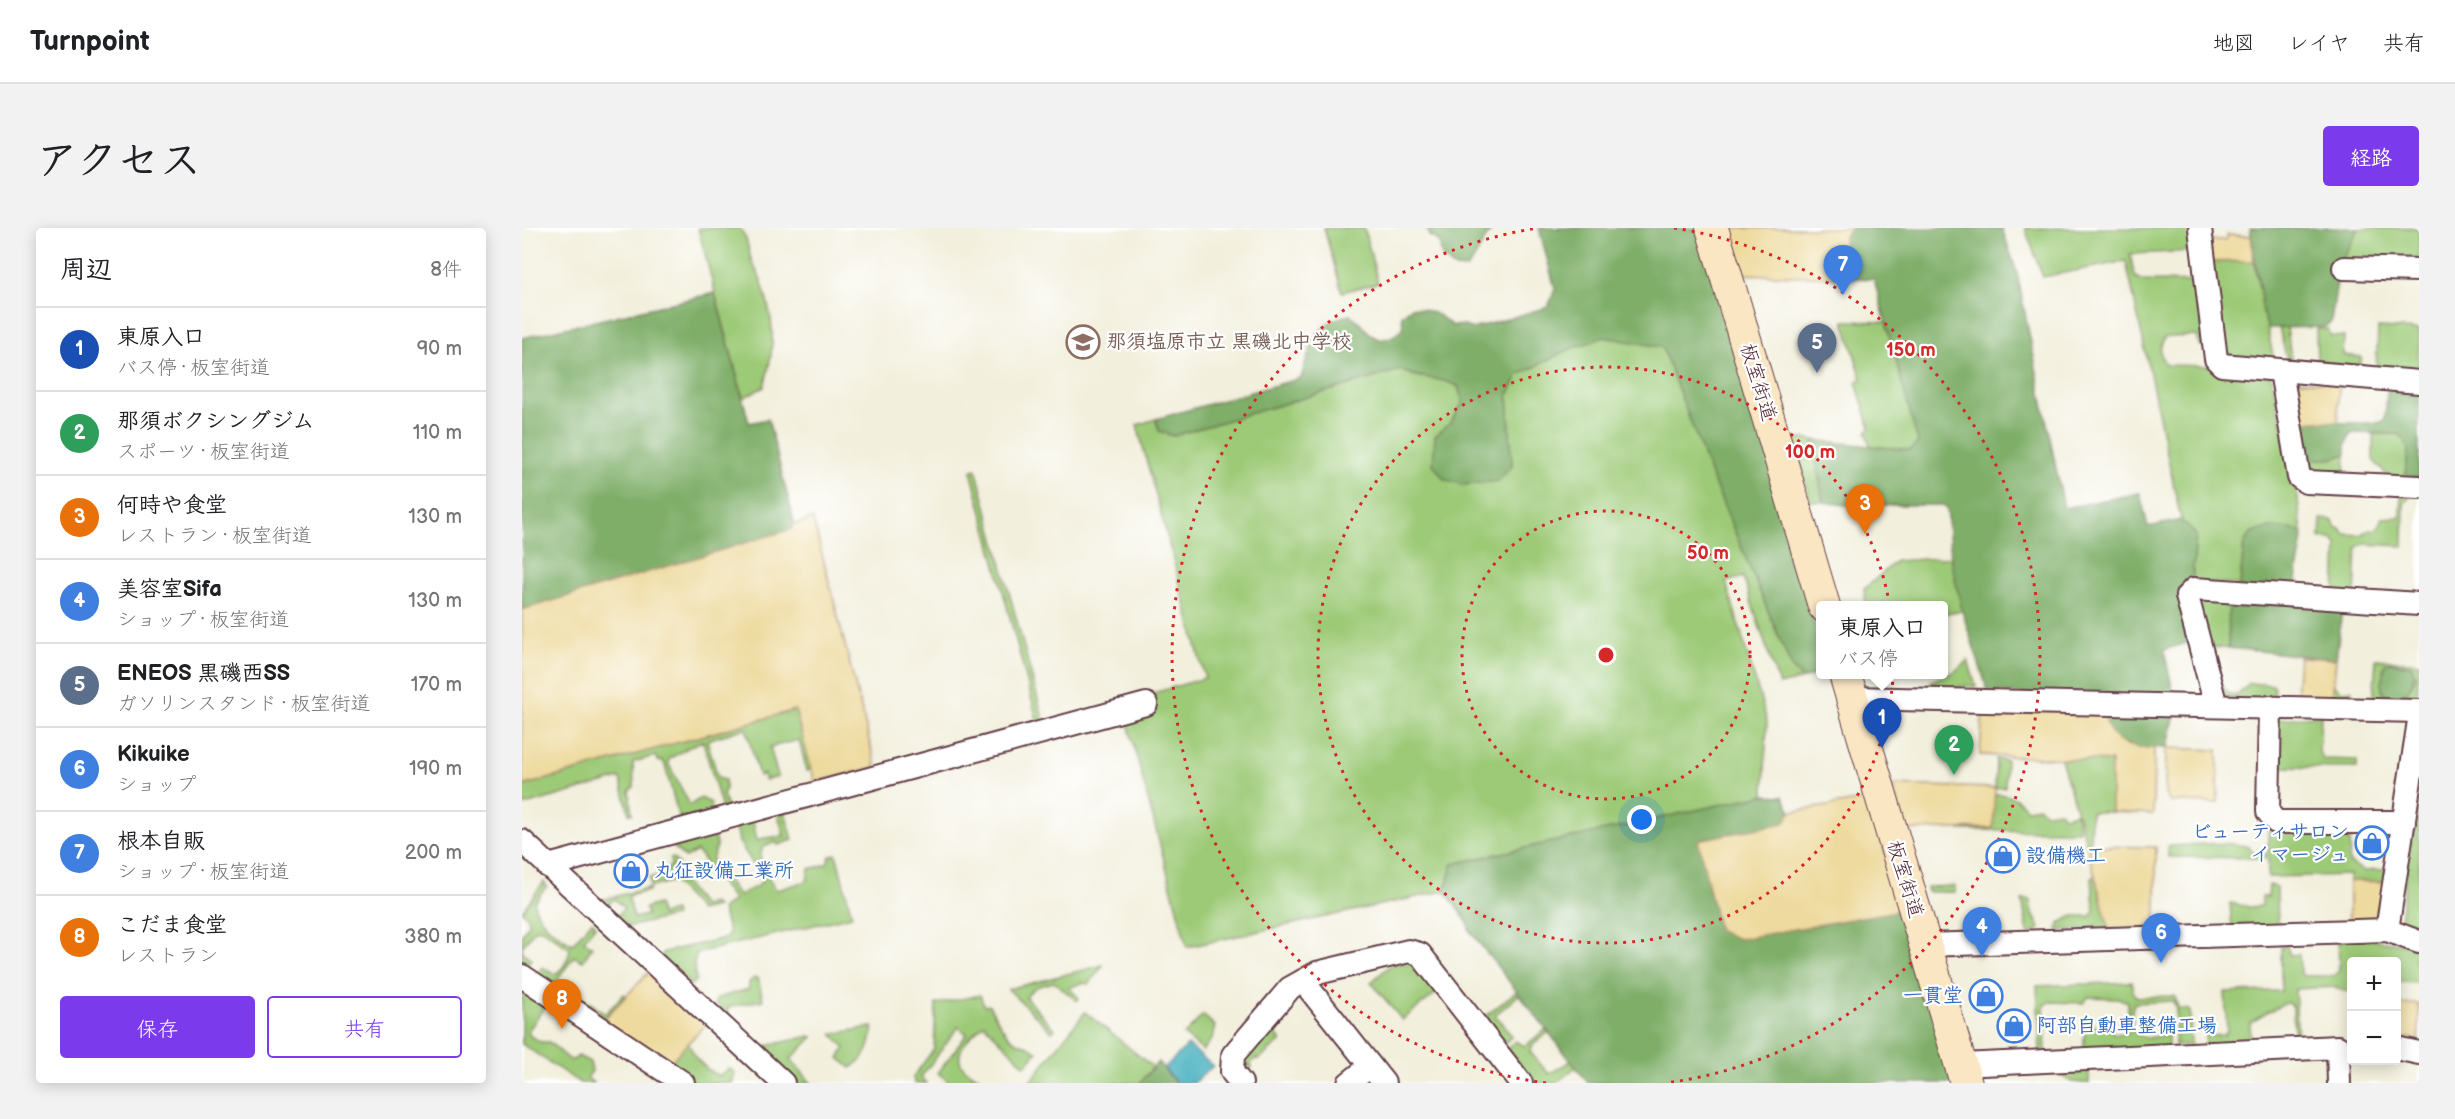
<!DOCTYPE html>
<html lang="ja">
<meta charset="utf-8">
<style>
body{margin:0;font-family:"Balsamiq Sans","Klee One",sans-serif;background:#f2f2f2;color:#202124}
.controls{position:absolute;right:18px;bottom:18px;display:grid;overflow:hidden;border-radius:6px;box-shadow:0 3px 15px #0003}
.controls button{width:54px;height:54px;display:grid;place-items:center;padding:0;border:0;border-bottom:2px solid #e0e0e0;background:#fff;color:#202124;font:30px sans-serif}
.you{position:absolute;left:1120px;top:592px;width:21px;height:21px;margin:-15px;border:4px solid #fff;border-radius:50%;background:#1a73e8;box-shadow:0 0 0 9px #1a73e833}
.badge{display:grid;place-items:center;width:39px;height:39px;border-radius:50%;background:#7c3aed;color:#fff;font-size:20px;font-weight:700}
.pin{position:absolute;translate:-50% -50px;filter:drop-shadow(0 2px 3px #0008)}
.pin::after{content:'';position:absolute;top:32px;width:21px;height:18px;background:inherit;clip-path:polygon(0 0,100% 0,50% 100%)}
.popup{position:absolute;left:1294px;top:373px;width:132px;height:78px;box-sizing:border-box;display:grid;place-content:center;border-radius:6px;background:#fff;filter:drop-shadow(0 2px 4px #0005);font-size:20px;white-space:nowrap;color:#757577}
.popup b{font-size:22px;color:#202124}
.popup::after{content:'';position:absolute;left:50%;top:100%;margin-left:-12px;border:12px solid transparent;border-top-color:#fff}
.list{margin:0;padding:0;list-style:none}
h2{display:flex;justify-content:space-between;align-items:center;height:78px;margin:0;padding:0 24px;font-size:26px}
h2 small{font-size:20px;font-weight:400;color:#757577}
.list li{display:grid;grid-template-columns:39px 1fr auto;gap:18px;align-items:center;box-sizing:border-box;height:84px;padding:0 24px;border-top:2px solid #e0e0e0}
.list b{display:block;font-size:22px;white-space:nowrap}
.list p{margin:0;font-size:20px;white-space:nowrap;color:#757577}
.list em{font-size:20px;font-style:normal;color:#757577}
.actions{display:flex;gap:12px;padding:18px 24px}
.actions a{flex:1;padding:14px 0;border:2px solid #7c3aed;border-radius:6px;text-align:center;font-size:21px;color:#7c3aed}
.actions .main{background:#7c3aed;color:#fff}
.map{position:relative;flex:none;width:1897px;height:855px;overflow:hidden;border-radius:6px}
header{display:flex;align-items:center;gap:36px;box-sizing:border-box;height:84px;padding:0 30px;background:#fff;border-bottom:2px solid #e0e0e0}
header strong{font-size:28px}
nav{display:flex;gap:33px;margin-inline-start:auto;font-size:21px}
.intro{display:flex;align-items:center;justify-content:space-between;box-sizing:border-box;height:144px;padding:0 36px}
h1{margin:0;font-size:42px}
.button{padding:15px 27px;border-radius:6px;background:#7c3aed;color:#fff;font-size:21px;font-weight:700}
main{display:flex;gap:36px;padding:0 36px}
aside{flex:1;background:#fff;border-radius:6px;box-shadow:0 3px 15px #0003}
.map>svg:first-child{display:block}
.green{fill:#9dca77;stroke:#747451;stroke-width:1.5;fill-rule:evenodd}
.forest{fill:#7eae68;stroke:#64664a;stroke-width:1.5}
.sand{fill:#eeda9e;stroke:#9c7c64;stroke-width:1.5}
.water{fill:#3eacbc;stroke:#446674;stroke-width:1.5}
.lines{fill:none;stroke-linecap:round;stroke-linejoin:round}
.street-casing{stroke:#633e46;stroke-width:26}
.secondary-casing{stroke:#633e46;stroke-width:34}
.street{stroke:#fff;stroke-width:22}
.secondary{stroke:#fbe6c4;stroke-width:32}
.ring{fill:none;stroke:#d62828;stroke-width:3;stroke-dasharray:3 6}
.labels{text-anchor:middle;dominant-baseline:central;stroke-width:4.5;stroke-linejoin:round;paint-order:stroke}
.education-label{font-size:20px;font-weight:bold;fill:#785e54;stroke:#fff;text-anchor:start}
.street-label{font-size:20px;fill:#4a1f2b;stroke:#fff}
.shop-label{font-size:20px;font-weight:bold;fill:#366cbe;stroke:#fff;text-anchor:start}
.centre{fill:#d62828;stroke:#fff;stroke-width:3}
.ring-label{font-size:18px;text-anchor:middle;font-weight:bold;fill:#d62828;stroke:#fff;stroke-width:4.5;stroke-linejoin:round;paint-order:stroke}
</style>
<header>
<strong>Turnpoint</strong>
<nav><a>地図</a><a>レイヤ</a><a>共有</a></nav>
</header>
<div class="intro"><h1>アクセス</h1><a class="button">経路</a></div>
<main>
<aside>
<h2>周辺<small>8件</small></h2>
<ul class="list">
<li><span class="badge" style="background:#1a4fb4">1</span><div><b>東原入口</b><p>バス停 · 板室街道</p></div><em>90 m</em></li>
<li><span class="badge" style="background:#2e9e5b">2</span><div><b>那須ボクシングジム</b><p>スポーツ · 板室街道</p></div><em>110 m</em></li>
<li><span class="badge" style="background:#e8710a">3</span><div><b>何時や食堂</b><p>レストラン · 板室街道</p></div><em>130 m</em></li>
<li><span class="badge" style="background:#3f7fe0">4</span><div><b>美容室Sifa</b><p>ショップ · 板室街道</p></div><em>130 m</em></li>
<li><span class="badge" style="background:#5c6f8a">5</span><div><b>ENEOS 黒磯西SS</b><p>ガソリンスタンド · 板室街道</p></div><em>170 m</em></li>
<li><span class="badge" style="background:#3f7fe0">6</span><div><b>Kikuike</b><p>ショップ</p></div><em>190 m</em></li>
<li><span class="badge" style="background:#3f7fe0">7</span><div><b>根本自販</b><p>ショップ · 板室街道</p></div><em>200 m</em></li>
<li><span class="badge" style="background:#e8710a">8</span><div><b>こだま食堂</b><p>レストラン</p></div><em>380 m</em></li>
</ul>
<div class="actions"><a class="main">保存</a><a>共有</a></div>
</aside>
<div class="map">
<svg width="1897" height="855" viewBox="0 0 1897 855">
<rect width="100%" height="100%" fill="#fff"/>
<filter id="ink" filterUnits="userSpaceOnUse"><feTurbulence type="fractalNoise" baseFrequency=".0167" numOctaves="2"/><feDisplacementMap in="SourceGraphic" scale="12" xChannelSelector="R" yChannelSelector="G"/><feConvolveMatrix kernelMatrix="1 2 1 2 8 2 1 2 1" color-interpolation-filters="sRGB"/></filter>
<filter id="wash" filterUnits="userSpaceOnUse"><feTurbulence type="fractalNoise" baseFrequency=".008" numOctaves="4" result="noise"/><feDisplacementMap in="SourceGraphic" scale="24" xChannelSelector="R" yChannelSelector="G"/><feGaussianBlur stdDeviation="1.35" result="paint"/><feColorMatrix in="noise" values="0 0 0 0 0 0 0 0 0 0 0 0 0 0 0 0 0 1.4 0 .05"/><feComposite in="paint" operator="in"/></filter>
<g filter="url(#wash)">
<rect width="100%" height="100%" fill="#f2efdc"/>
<g class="green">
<path d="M176 0H217C227 10 225 21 230 34 233 41 238 47 240 55 253 97 254 116 242 159L221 170Z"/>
<path d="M802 0H842L856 55 820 64Z"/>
<path d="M1503 0H1669L1672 23 1608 26 1613 49 1621 53 1679 54 1682 119 1677 117 1675 108 1643 109C1637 118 1637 128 1644 137L1690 138 1749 147 1773 251 1780 303 1769 302 1722 315 1718 357 1670 354 1674 307 1659 292 1604 33 1521 49Z"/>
<path d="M1837 0H1897V37L1818 35Z"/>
<path d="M1732 33C1738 67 1746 100 1752 134L1703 130 1687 34Z"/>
<path d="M1322 93 1364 94 1397 214 1388 222 1348 218 1344 204 1348 200 1334 154 1340 151Z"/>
<path d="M1765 99 1769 132 1795 134 1794 101H1807L1808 108 1822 109 1821 127 1839 129V143L1766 136 1757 100Z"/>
<path d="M1856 100 1897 102 1896 146 1854 144Z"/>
<path d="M1082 109 1140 119 1189 247 1270 440 1281 451 1257 457 1221 349 1204 354 1245 493 1242 567 931 636 922 663 665 719 604 488 629 477 631 465 683 450 615 197 634 191 637 203 651 208 878 142C898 152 915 148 936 158L941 175 929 194 913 208 990 238 986 167 996 147 1048 121Z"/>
<path d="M1851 206H1877C1893 223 1882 229 1884 247L1869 252 1851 232Z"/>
<path d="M1272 210 1291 212 1301 274 1288 273Z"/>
<path d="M1779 224C1793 235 1808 232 1824 226L1823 251 1786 248Z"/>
<path d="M454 241 522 494 516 495 449 243Z"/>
<path d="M1879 264H1887L1886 272 1882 275 1881 318 1840 316 1835 320 1833 367 1813 365 1815 316 1810 311 1798 310 1799 291 1810 292 1814 300H1818L1823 306 1839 307 1849 301 1853 302 1858 297 1860 290 1878 289Z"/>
<path d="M1429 329 1440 383 1422 386V378L1344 377 1342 361 1374 333Z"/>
<path d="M1707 367 1706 420 1684 419 1671 372Z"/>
<path d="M1693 430C1695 446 1696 456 1709 467H1716L1727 455 1752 457 1751 473H1705L1688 435Z"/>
<path d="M1854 431 1897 435 1895 470 1888 477 1851 475ZM1861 441 1894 446 1892 454 1886 463H1860Z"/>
<path d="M1446 432 1454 459C1439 454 1424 466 1409 462V453L1432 444Z"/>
<path d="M1812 457 1820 463 1830 462 1826 473H1810Z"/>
<path d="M273 482 290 541 285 543 277 512 248 519 256 549 243 552 242 546 237 548 224 500 185 512 196 550 203 552 204 561 201 565 205 580 200 581 181 513C168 517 160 524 148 530L146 535 168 577 179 570 189 575V584L158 593 142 534 136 533 133 528 111 534 112 559 107 563 110 586H107L98 550 0 578V558Z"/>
<path d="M1799 487 1797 524 1801 531 1835 532V540L1750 539 1751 492Z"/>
<path d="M1474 531 1484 532 1483 559 1473 560Z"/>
<path d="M1539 531 1589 533V584H1569L1568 618H1565Z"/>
<path d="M1472 566C1487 566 1496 570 1505 581L1517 579 1524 585 1538 583 1542 588 1554 585 1557 603 1438 602V600H1470Z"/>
<path d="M1893 577 1897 578V705L1880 696 1878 692Z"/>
<path d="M263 584 271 612 256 617 254 614 241 619C233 636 245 650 255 662L285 653 287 641 305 636 308 628 314 626 330 688 175 725 172 736 174 752 169 757 138 729 142 724 204 710 207 705 200 681 212 672 175 623 163 630 151 618 191 606 195 618 190 631 217 668 239 656 240 650 217 614 214 597 231 593 235 613 242 610 262 608 256 586Z"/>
<path d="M1746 598H1829L1827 635 1842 643 1871 641 1868 654 1827 653V647L1746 649V630L1646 629V618C1664 618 1711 612 1726 619 1729 621 1731 624 1733 626H1746Z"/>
<path d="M151 630 156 636 154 645 181 678 191 675 195 679 178 683 151 653 129 659 127 650 141 646 149 637 148 631Z"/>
<path d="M1570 650H1574L1587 701 1536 702 1537 695 1551 688H1569L1572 682Z"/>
<path d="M22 654 25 658 12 674C15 693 34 706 50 716L70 693 74 697 62 712 70 719 61 733 52 728 30 760 14 749 20 739 32 746C41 743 47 730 48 721L20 701H13L0 719 1 724 9 731 3 741 0 739V706L7 696 6 689 0 683Z"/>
<path d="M1747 657 1755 659 1756 700H1710L1708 675 1727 679 1740 678V669H1746Z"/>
<path d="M1433 658V664H1406L1405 659Z"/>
<path d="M127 660V663L106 668 112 690 125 687 123 680 136 676 139 687 152 683 153 688 106 699 94 689 102 680 92 671 83 680 75 673Z"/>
<path d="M1500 672H1508L1509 682 1518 700 1513 705H1506Z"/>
<path d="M1816 708 1896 717 1893 733 1897 737V755L1875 754 1874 734H1830L1829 763H1822L1814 759 1773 761 1776 814 1773 815 1771 780 1767 775 1760 776 1728 795 1729 817 1684 818 1682 794H1685L1686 803 1689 808 1702 807 1705 804 1703 764 1759 763V719L1765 718 1768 727 1777 726 1778 744 1781 748H1811L1817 743Z"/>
<path d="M893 734 917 763 880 792 849 754 869 737Z"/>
<path d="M581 737 567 756 559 755 547 760 557 770 555 773 532 754C520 757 510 758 504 770L533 801 530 804 486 761Z"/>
<path d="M232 750H236L241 772 206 779V786L193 775 195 770 227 761V754Z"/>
<path d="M1610 754 1611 765 1615 769 1653 768 1656 781 1668 782 1669 817 1653 818C1652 803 1658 787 1651 773L1612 775 1610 783V802C1628 817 1629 806 1646 807V820L1562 825V790H1567L1572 799H1588L1592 806 1606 805V774L1596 770 1566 769 1562 775 1528 774 1522 777 1524 825 1518 824 1515 758Z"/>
<path d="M0 756 26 774 6 803 8 808 19 814H27L48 832 53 831 56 828 68 834 70 843 65 850 72 855H58L0 816Z"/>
<path d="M44 762 53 768H59L83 786 102 766 104 768 80 793 41 768Z"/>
<path d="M995 763 998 766 973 787 990 808 982 816 961 790Z"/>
<path d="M458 767 462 778 467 777C474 789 482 806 493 813 503 819 505 814 515 824L503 838 462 796C450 807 426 826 444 842 450 847 459 849 463 855H428L416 845 445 806 436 799 399 849 405 855H392L391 849 412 821 414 776Z"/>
<path d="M563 784 631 839 618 855H507Z"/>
<path d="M681 787 693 798 690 811 681 823 662 807Z"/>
<path d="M746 795 759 813 736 832 734 830 728 836 730 839 725 844 720 839 723 820Z"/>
<path d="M351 799C349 818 346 829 329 840L317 830 323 820 310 806Z"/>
<path d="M1024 801 1027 804 1009 819 1008 824 1027 846 1049 833 1054 839 1034 855H1013L986 821 993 813 1003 818Z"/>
<path d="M288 808 291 809 269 831 289 855H276L239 819Z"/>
<path d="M166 815 174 830 185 841 197 848 207 840 213 845 210 855H175L146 836Z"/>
<path d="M1567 839V855C1553 855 1542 855 1536 841Z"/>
</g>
<g class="forest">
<path d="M905 0H972C959 12 957 29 944 41L933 40 920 29 917 13 907 8Z"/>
<path d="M1017 0H1181L1298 401V445L1281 451 1270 440 1189 247 1140 119 1082 109 1048 121 996 147 986 167 990 238 976 253 942 257 922 251 911 236 913 208 929 194 941 175 936 158C916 148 898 152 878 142L651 208 637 203 634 191 779 150C788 120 794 91 829 87 851 104 852 124 881 101L880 87 890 79C907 82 918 86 930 98L941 97 950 101 1026 79 1033 61Z"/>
<path d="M1329 0H1480L1495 45 1542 280 1618 265 1626 299 1659 292 1674 307 1670 354 1671 413 1642 422 1653 472V486L1646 518 1616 522 1592 510 1582 493 1583 473 1466 463 1440 383 1429 331 1425 280 1421 277H1323L1301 274 1291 212 1388 222 1396 214 1352 51 1312 49 1323 8Z"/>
<path d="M1728 0H1837L1818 35 1809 94 1802 99 1746 100 1742 91Z"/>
<path d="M193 65 227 195 246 191 272 293 271 301 0 382V110Z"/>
<path d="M1871 159 1897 161V251L1884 247C1882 229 1893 223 1877 206L1828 205 1824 218V226C1808 232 1792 235 1779 224L1778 192 1802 189 1821 195H1857L1863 192 1865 163Z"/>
<path d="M1752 299 1780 303 1781 310 1774 351 1777 362 1821 373 1814 431 1706 420 1707 367 1718 357 1722 315 1730 304Z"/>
<path d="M1868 434 1890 438C1897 457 1885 467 1867 469L1860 463 1859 455 1863 436Z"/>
<path d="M1242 567 1261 568 1269 584 1263 595 1176 612 1217 711 1380 682 1432 855H1066L947 702 946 695 923 663 931 636Z"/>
<path d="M636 834 653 855H618Z"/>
</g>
<g class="sand">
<path d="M1203 0H1329L1323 8 1312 49 1217 46Z"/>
<path d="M1705 7 1729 8 1732 33 1687 34 1684 12H1703Z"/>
<path d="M1769 152 1817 155 1816 194 1796 193 1773 195Z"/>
<path d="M291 291 354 539 293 554 273 482 0 558V382L270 301 271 297Z"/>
<path d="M1777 429 1814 431 1810 473 1774 472Z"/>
<path d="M1461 477 1583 480C1582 510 1604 523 1632 520L1631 586 1589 584V533L1458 527Z"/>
<path d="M1644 520 1696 522V575L1648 574 1643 566Z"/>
<path d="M1370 557 1473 560 1471 600 1385 602Z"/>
<path d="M1347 571 1380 682 1217 711 1197 703 1176 612 1262 595 1269 584Z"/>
<path d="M1565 618 1634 619V699L1587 701Z"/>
<path d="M1827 653 1868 654 1862 694 1827 698Z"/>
<path d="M128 743 185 795 146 836 80 793Z"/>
<path d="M1897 776V814L1889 810 1875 811 1874 777Z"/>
</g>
<path class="water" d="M666 817 691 838 672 855H655L642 840Z"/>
</g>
<g filter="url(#ink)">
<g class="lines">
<g class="street-casing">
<g id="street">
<path d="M1678 0 1694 131 1700 137 1897 154"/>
<path d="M1822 40 1897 42"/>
<path d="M1759 143 1777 249 1784 254 1897 259"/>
<path d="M1330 470 1897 483"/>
<path d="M1694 478 1665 368 1672 361 1897 376"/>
<path d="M1748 479 1746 584 1754 594H1882"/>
<path d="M0 613 261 855"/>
<path d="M26 638 624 476"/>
<path d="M1865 702 1897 493"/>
<path d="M1403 717 1865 702 1897 714"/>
<path d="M0 748 161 855"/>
<path d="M781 753 862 855"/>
<path d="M1874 820 1897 825"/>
<path d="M1439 837 1816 819 1817 855"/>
<path d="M719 855 710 844 711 827 768 760 795 745 887 723 898 726 999 855"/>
<path d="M827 855 848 838"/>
</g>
</g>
<g class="secondary-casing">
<g id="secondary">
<path d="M1190 0 1302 378"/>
<path d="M1323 446 1444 855"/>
</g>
</g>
<use href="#street" class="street"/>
<use href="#secondary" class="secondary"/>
</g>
</g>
<g class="ring">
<circle cx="1084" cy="427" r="144"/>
<circle cx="1084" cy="427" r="288"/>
<path d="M1024 855A432 432 0 0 1 1016 0M1152 0A432 432 0 0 1 1144 855"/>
</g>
<defs>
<g id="school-ring" transform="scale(1.725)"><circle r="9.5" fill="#fff" stroke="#8d6e63" stroke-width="1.5"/><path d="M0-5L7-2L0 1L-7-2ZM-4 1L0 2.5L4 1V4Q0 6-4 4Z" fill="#8d6e63"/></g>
<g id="shop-ring" transform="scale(1.725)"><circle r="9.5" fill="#fff" stroke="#3f7fe0" stroke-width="1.5"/><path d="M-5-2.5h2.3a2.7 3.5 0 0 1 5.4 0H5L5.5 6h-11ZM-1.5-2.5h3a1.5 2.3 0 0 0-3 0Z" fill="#3f7fe0"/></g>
</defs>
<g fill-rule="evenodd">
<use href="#school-ring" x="561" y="114"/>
<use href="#shop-ring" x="1850" y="615"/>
<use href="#shop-ring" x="1481" y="628"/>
<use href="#shop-ring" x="109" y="643"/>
<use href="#shop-ring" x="1464" y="768"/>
<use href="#shop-ring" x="1492" y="798"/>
</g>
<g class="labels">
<g class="education-label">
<text x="584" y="114">那須塩原市立 黒磯北中学校</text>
</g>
<g class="street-label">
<text transform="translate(1236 154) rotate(73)">板室街道</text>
<text transform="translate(1383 651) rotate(73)">板室街道</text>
</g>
<g class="shop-label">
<text x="1827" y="604" text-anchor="end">ビューティサロン<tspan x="1827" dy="23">イマージュ</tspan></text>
<text x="1504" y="628">設備機工</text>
<text x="132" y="643">丸征設備工業所</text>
<text x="1441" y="768" text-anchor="end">一貫堂</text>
<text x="1515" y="798">阿部自動車整備工場</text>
</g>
</g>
<circle cx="1084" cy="427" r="9" class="centre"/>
<g class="ring-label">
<text x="1389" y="128">150 m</text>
<text x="1288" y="230">100 m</text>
<text x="1186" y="331">50 m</text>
</g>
</svg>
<div class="controls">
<button>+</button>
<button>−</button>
</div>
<div class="you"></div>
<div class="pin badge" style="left:1360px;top:520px;background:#1a4fb4">1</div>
<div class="popup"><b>東原入口</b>バス停</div>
<div class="pin badge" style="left:1432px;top:547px;background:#2e9e5b">2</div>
<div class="pin badge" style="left:1343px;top:306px;background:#e8710a">3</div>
<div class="pin badge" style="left:1460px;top:729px;background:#3f7fe0">4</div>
<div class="pin badge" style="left:1295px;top:145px;background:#5c6f8a">5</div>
<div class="pin badge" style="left:1639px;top:735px;background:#3f7fe0">6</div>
<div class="pin badge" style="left:1321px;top:67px;background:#3f7fe0">7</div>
<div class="pin badge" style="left:40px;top:801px;background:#e8710a">8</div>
</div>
</main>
